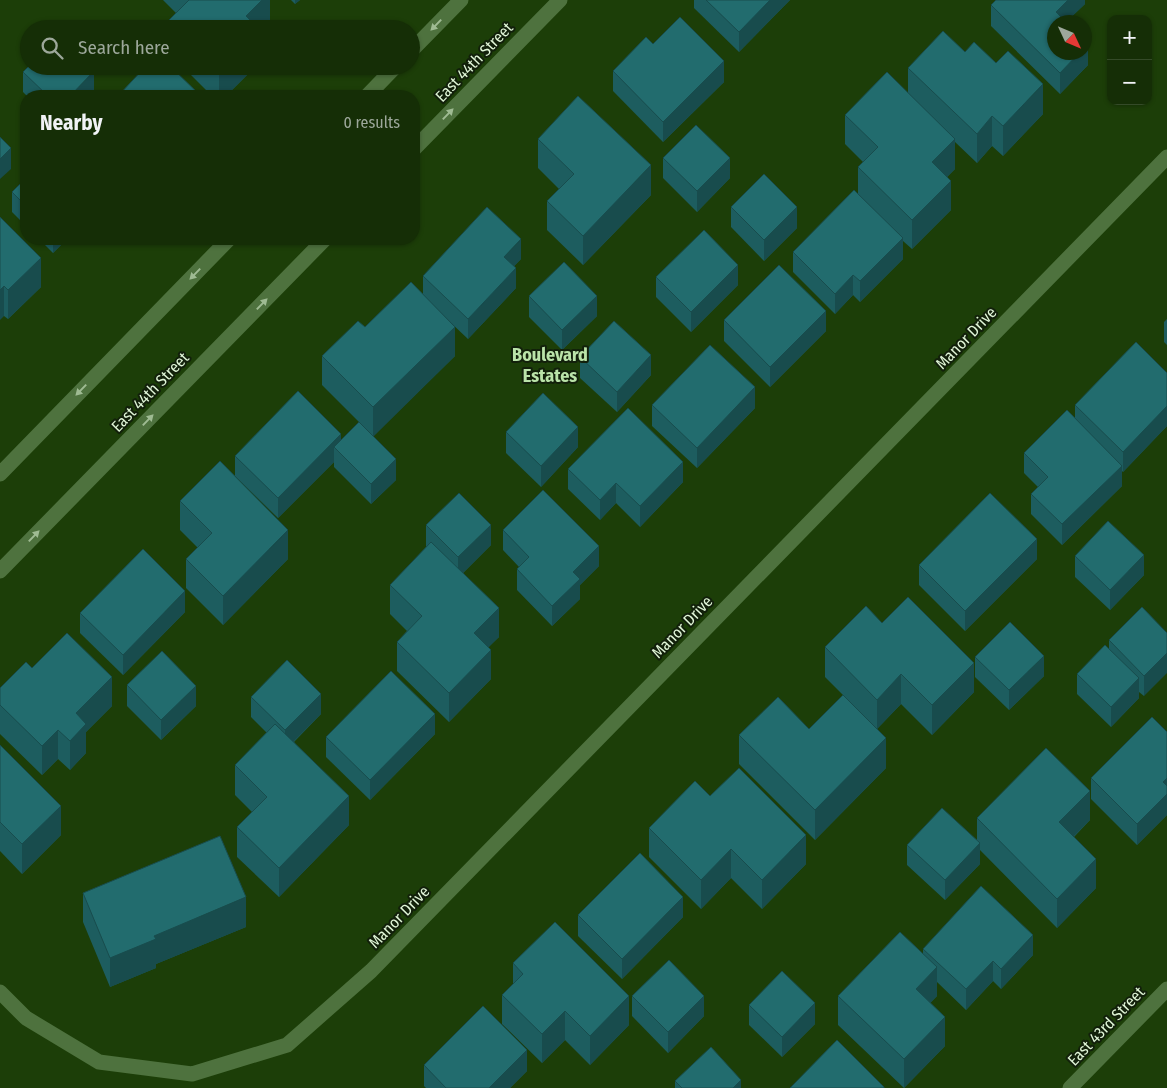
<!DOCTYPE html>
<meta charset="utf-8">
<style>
body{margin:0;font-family:"Fira Sans Condensed",sans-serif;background:#1e3610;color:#f1f3f6}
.controls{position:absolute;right:15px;top:15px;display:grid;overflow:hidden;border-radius:10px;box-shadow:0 1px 4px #0004}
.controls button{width:45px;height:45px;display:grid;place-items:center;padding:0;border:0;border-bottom:1px solid #344a28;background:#152e06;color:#f1f3f6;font:25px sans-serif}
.compass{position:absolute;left:1047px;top:15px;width:45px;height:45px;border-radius:50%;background:#152e06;box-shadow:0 1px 4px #0004;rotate:134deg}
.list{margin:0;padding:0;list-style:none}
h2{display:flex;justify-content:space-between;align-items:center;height:65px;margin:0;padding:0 20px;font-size:21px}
h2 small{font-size:16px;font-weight:400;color:#9da89b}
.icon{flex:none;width:28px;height:28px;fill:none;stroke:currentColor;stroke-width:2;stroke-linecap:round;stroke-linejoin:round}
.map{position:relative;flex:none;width:1167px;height:1088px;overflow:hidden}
.search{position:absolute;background:#152e06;box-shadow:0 1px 4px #0004;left:20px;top:20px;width:400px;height:55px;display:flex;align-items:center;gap:12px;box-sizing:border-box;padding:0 18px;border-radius:28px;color:#9da89b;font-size:19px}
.panel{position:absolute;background:#152e06;box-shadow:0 1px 4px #0004;left:20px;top:90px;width:400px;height:155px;border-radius:20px}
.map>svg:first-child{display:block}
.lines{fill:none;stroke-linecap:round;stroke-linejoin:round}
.street{stroke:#4e723e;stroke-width:15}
.wall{fill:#1d5d5f}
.shaded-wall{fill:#184c4d}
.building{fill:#226c6e;stroke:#184c4d}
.oneway{fill:#9fbb93}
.labels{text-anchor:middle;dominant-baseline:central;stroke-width:4;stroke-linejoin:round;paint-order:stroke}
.street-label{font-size:16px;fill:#e1f6d8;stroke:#12200b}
.neighbourhood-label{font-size:18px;font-weight:bold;fill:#bae3a9;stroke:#12200b}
</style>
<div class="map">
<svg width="1167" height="1088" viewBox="0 0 1167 1088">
<rect width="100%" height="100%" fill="#1c3e08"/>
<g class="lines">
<g class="street">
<path d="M411 51 461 0"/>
<path d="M367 96 396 66"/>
<path d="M414 149 560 0"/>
<path d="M0 474 229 239"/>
<path d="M0 571 325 239"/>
<path d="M0 992 26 1018 99 1062 192 1074 287 1045 371 971 1167 157"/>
<path d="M1070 1088 1167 989"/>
</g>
</g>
<g class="wall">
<path d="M163 0H270V21L263 29H167V22L176 13Z"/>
<path d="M291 0H300L295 4Z"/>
<path d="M694 0H790L739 52 694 8Z"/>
<path d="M1085 0V4L1066 22 1088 65 1060 94 991 26V5Z"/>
<path d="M653 44 724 82 663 142 613 91V71Z"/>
<path d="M965 52 1043 114 1003 156 992 146 977 163 955 142V169L947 177 951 210 912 249 903 241V259L860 302 853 295 835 314 793 272V252L858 194V167L863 162 845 144V115L908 93V68Z"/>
<path d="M182 66H256L226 96H212Z"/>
<path d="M23 72 94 91 89 96H27L23 92Z"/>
<path d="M538 139 651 195 583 265 547 230V201L559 189 538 168Z"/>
<path d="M663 158 730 178 697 212 663 178Z"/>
<path d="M26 178V226L12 212V192Z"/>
<path d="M731 207 797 228 764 261 731 227Z"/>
<path d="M0 217 41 287 8 319 4 316Z"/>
<path d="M39 239H67L53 253Z"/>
<path d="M521 259 514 266 516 288 468 339 450 322 455 356 373 436 396 480 371 504 334 467V462L278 518 235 476V456L341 440 359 422 322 385V356L365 327 423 294V276Z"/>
<path d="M656 277 738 285 691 332 656 297Z"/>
<path d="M529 296 597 316 562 350 529 317Z"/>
<path d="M1167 319V345L1164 342V322Z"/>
<path d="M724 320 826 331 770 387 724 341Z"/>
<path d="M580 357 651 375 617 412 580 378Z"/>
<path d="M1167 373V426L1123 472 1122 471V486L1062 545 1031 514V494L1038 487 1024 473V453L1075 418V405Z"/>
<path d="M652 405 755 408 697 468 652 426Z"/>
<path d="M506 432 578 447 541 487 506 453Z"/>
<path d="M568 469 683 482 640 527 616 503 600 520 568 489Z"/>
<path d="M180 501 288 559 223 625 186 588V559L198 548 180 530Z"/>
<path d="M426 525 491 545 463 573 499 637 488 647 491 679 449 722 397 671V642L407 631 390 614V585L427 547 426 546Z"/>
<path d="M503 530 599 566 580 585V599L552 626 517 590V569L519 567 503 550Z"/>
<path d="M1075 556 1144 575 1110 610 1075 577Z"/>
<path d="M1037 559 965 631 919 585V565Z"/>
<path d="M185 612 123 675 80 633V613Z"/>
<path d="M882 623 974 692 932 735 901 704 877 729 886 768 815 840 739 764V735L809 729 843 695 825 677V647Z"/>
<path d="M1167 633 1144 696 1139 692V698L1111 727 1077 694V674L1109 649V640Z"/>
<path d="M975 657 1044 676 1009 710 975 677Z"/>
<path d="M32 668 112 706 86 732V753L70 770 58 759 42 775 0 734V688Z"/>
<path d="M127 685 196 706 161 740 127 706Z"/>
<path d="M251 697 321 714 294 742 349 825 279 897 237 857V827L252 812 235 795V765L267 733 251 717Z"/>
<path d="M1167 732V815L1137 845 1091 799V778Z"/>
<path d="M435 734 370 800 326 757V737Z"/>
<path d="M0 745 61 835 22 874 0 851Z"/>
<path d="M710 796 806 864 762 909 731 878 701 909 649 857V828Z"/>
<path d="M977 818 1090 820 1074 837 1096 888 1057 928 980 850V864L945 900 907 865V845L977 840Z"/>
<path d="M83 893 246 927 156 964V968L110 987 83 922Z"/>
<path d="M578 915 683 917 622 979 578 936Z"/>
<path d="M923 949 1033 955 1001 989 993 981 966 1010 937 982V996L930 1003 945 1046 904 1088 838 1025V996L923 954Z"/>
<path d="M513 963 629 1025 590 1065 565 1040 542 1063 502 1024V995L513 984Z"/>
<path d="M632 996 704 1016 668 1053 632 1016Z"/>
<path d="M749 1005 815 1024 782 1057 749 1025Z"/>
<path d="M424 1065 527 1071 510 1088H426L424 1086Z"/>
<path d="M675 1081 741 1088H675Z"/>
</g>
<g class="shaded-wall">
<path d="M262 0H270V21L263 29H246V16Z"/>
<path d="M295 0H300L295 4Z"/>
<path d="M770 0H790L739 52V32Z"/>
<path d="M1068 0H1085V4L1066 22 1056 12Z"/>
<path d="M1088 44V65L1060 94V73L1080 52H1084V48Z"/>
<path d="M724 61V82L663 142V122Z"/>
<path d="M227 66H256L226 96H219V74Z"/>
<path d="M94 71V91L89 96H70Z"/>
<path d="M1043 84V114L1003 156V126Z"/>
<path d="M992 116V146L977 163V134Z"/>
<path d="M955 139V169L932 192V162Z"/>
<path d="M11 148V169L0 179V159Z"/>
<path d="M730 158V178L697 212V191Z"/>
<path d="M651 165V195L583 265V236Z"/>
<path d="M951 181V210L912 249V220Z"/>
<path d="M797 207V228L764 261V240Z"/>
<path d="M903 238V259L860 302V281Z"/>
<path d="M53 239H67L53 253Z"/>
<path d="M81 239H85L81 243Z"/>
<path d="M521 239V259L504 277V257Z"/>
<path d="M41 258V287L8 319V290Z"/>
<path d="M738 265V285L691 332V312Z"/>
<path d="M516 268V288L468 339V319Z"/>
<path d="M853 275V295L835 314V294Z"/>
<path d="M4 286V316L0 320V290Z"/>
<path d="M597 296V316L562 350V330Z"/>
<path d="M826 311V331L770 387V367Z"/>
<path d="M455 327V356L373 437V407Z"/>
<path d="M651 355V375L617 412V392Z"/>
<path d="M755 387V408L697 468V448Z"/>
<path d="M1167 406V426L1123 472V452Z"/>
<path d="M578 427V447L541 487V466Z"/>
<path d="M341 434V454L334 447V462L278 518V498Z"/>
<path d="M396 459V480L371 504V484Z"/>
<path d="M683 462V482L640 527V506Z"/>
<path d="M1122 466V486L1062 545V524Z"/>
<path d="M616 483V503L600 520V500Z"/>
<path d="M491 525V545L458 578V557Z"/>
<path d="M288 530V559L223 625V596Z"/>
<path d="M1037 539V559L965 631V611Z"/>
<path d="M599 546V566L580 585V599L552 626V606L573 572Z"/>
<path d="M1144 555V575L1110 610V590Z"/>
<path d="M185 591V612L123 675V655Z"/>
<path d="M499 608V637L474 662V633Z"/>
<path d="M491 650V679L449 722V693Z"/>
<path d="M1167 653V673L1144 696V676Z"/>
<path d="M1044 656V676L1009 710V690Z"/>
<path d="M974 663V692L932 735V705Z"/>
<path d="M901 674V704L877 729V700Z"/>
<path d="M112 677V706L86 732V753L70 770V741L76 713Z"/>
<path d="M1139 678V698L1111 727V707Z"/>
<path d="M196 686V706L161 740V720Z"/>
<path d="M321 694V714L285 750V730Z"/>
<path d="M435 714V734L370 800V780Z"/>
<path d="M58 730V759L42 775V746Z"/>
<path d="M886 738V768L815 840V810Z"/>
<path d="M1167 778V815L1137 845V824L1163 782Z"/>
<path d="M1090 791V820L1059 851V822Z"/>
<path d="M349 796V825L279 897V868Z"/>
<path d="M61 806V835L22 874V844Z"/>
<path d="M806 835V864L762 909V880Z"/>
<path d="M980 843V864L945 900V880Z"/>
<path d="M731 849V878L701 909V880Z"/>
<path d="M1096 859V888L1057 928V899Z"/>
<path d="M246 897V927L156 964V968L110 987V958L154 936Z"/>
<path d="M683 897V917L622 979V959Z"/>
<path d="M1033 935V955L1001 989V969Z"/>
<path d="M993 961V981L966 1010V989Z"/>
<path d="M937 967V996L916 1018V989Z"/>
<path d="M629 996V1025L590 1065V1036Z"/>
<path d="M704 996V1016L668 1053V1032Z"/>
<path d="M815 1003V1024L782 1057V1037Z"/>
<path d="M565 1011V1040L542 1063V1034Z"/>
<path d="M945 1017V1046L904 1088V1059Z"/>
<path d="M527 1050V1071L510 1088H489Z"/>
<path d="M741 1080V1088H733Z"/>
</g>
<g class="building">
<path d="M189 0H262L246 16 259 29H174L167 22Z"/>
<path d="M706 0H770L739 32Z"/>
<path d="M996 0H1068L1056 12 1066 22H1054V52H1080L1060 73 991 5Z"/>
<path d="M680 17 724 61 663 122 613 71 646 37 653 44Z"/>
<path d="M943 31 965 52 974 42 996 63 1008 51 1043 84 1003 126 992 116 977 134 908 68Z"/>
<path d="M1084 40 1088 44 1084 48Z"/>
<path d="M29 66H89L94 71 70 96H48L23 72Z"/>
<path d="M146 66H170L201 96H118Z"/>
<path d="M211 66H227L219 74Z"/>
<path d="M887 72 955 139 932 162 951 181 912 220 858 167 878 147 845 115Z"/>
<path d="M578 96 651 165 583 236 547 201 574 174 538 139Z"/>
<path d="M696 125 730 158 697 191 663 158Z"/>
<path d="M0 137 11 148 0 159Z"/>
<path d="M764 174 797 207 764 240 731 207Z"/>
<path d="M26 178V206L12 192Z"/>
<path d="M854 190 903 238 860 281 853 275 835 294 793 252Z"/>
<path d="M487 207 521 239 504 257 516 268 468 319 423 276Z"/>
<path d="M0 217 41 258 8 290 4 286 0 290Z"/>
<path d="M704 230 738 265 691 312 656 277Z"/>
<path d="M564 262 597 296 562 330 529 296Z"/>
<path d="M779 265 826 311 770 367 724 320Z"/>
<path d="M411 282 455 327 373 407 322 356 358 321 365 327Z"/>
<path d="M614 321 651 355 617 392 580 357Z"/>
<path d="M1136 342 1167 373V406L1123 452 1075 405Z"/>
<path d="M710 345 755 387 697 448 652 405Z"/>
<path d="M298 391 341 434 278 498 235 456Z"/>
<path d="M543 393 578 427 541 466 506 432Z"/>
<path d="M628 408 683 462 640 506 616 483 600 500 568 469Z"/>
<path d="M1067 410 1122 466 1062 524 1031 494 1048 477 1024 453Z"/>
<path d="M359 422 396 459 371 484 334 447Z"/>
<path d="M220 461 288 530 223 596 186 559 212 533 180 501Z"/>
<path d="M543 490 599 546 573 572 580 579 552 606 517 569 529 557 503 530Z"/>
<path d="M459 493 491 525 458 557 426 525Z"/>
<path d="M990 493 1037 539 965 611 919 565Z"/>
<path d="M1108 521 1144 555 1110 590 1075 556Z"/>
<path d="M431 542 499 608 474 633 491 650 449 693 397 642 422 616 390 585Z"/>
<path d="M143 549 185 591 123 655 80 613Z"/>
<path d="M908 597 974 663 932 705 901 674 877 700 825 647 866 606 882 623Z"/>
<path d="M1142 607 1167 633V653L1144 676 1109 640Z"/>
<path d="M1010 622 1044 656 1009 690 975 657Z"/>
<path d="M67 633 112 677 76 713 86 724 70 741 58 730 42 746 0 705V688L26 662 32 668Z"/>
<path d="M1105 645 1139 678 1111 707 1077 674Z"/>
<path d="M162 651 196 686 161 720 127 685Z"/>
<path d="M287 660 321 694 285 730 251 697Z"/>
<path d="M391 671 435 714 370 780 326 737Z"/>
<path d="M843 695 886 738 815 810 739 735 778 697 809 729Z"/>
<path d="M1152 717 1167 732V778L1163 782 1167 786V794L1137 824 1091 778Z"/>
<path d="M275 724 349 796 279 868 237 827 267 797 235 765Z"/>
<path d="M0 745 61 806 22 844 0 822Z"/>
<path d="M1046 748 1090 791 1059 822 1096 859 1057 899 977 818Z"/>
<path d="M739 768 806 835 762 880 731 849 701 880 649 828 695 781 710 796Z"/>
<path d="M942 808 980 843 945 880 907 845Z"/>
<path d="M220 836 246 897 154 936 156 939 110 958 83 893Z"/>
<path d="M640 853 683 897 622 959 578 915Z"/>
<path d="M981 886 1033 935 1001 969 993 961 966 989 923 949Z"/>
<path d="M555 922 629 996 590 1036 565 1011 542 1034 502 995 523 974 513 963Z"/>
<path d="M900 932 937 967 916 989 945 1017 904 1059 838 996Z"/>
<path d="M669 960 704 996 668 1032 632 996Z"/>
<path d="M782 971 815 1003 782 1037 749 1005Z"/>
<path d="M483 1006 527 1050 489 1088H446L424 1065Z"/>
<path d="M837 1040 884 1087V1088H790Z"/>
<path d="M711 1047 741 1080 733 1088H682L675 1081Z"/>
</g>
<defs><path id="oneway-solid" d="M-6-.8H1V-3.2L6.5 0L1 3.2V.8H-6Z" transform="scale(1.25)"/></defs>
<g class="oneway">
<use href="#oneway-solid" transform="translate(436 25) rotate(134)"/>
<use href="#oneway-solid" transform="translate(448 114) rotate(-46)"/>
<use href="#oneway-solid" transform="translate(195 274) rotate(134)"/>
<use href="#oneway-solid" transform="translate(262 304) rotate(-46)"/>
<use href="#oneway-solid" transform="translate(81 390) rotate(134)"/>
<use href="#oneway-solid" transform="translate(148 420) rotate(-46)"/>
<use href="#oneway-solid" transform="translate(34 536) rotate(-46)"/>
</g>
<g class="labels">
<g class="street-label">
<text transform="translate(474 62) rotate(-46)">East 44th Street</text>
<text transform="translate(966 338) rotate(-46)">Manor Drive</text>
<text transform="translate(150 392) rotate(-46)">East 44th Street</text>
<text transform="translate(682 627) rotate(-46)">Manor Drive</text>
<text transform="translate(399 917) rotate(-46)">Manor Drive</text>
<text transform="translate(1106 1026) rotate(-46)">East 43rd Street</text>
</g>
<g class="neighbourhood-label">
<text x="550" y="355">Boulevard<tspan x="550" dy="21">Estates</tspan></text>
</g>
</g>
</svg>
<div class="controls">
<button>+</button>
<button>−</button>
</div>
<svg class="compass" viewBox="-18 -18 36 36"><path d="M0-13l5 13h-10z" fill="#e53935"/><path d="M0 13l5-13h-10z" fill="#9da89b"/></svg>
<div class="search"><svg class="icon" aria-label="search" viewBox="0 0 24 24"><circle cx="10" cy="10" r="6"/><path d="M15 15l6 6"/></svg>Search here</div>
<section class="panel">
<h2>Nearby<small>0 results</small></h2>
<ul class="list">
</ul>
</section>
</div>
